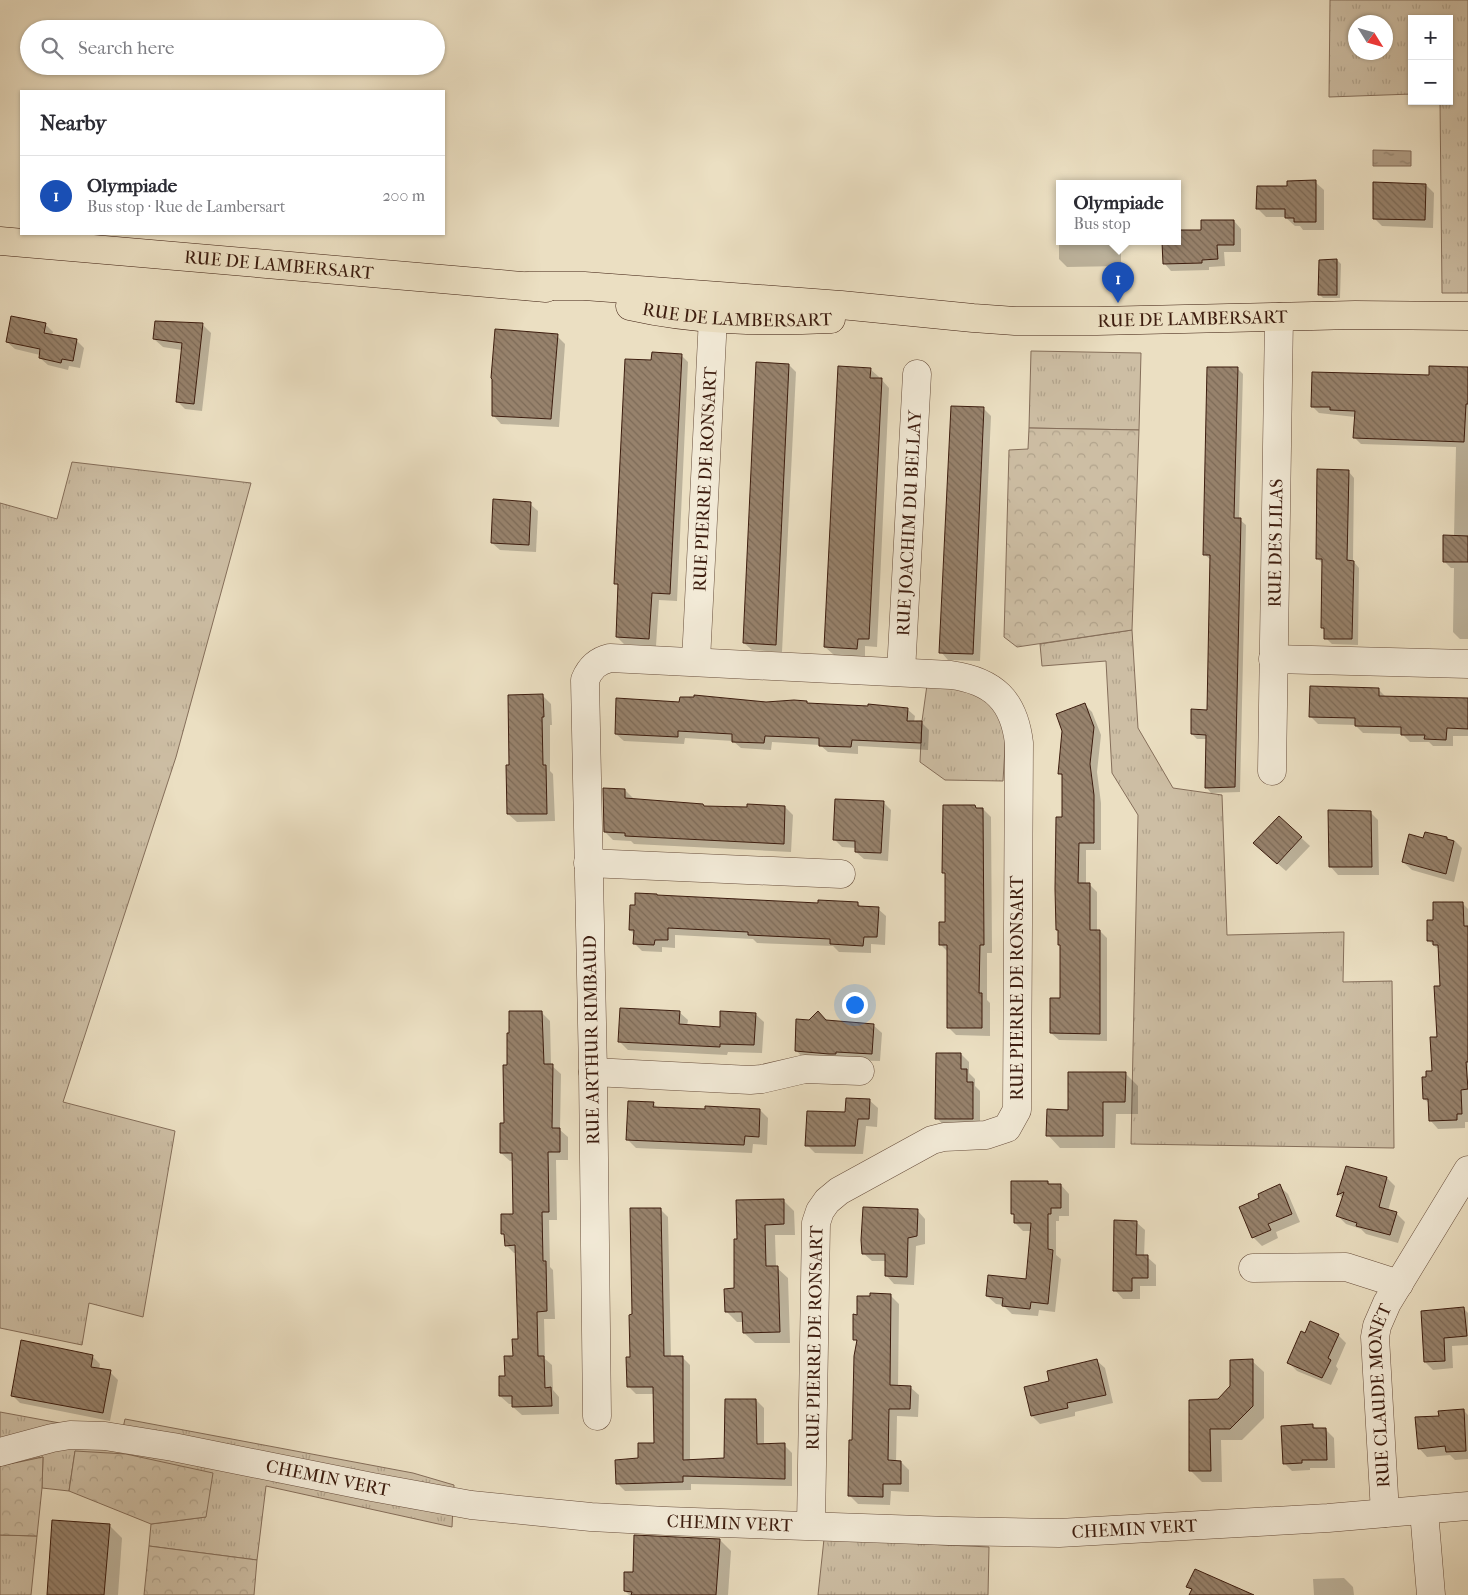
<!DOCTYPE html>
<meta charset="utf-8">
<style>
body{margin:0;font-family:"IM FELL French Canon",serif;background:#f2f2f3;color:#2b2b33}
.controls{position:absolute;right:15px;top:15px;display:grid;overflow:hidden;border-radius:0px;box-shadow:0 1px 4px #0004}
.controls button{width:45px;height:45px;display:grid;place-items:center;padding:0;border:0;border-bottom:1px solid #e1e1e2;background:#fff;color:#2b2b33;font:25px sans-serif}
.compass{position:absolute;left:1348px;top:15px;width:45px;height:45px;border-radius:50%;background:#fff;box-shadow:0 1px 4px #0004;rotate:127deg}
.you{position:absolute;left:854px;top:1004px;width:18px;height:18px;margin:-12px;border:4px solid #fff;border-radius:50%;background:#1a73e8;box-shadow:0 0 0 8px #1a73e833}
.badge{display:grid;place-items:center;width:32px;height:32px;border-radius:50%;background:#8f2418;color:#fff;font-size:16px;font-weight:700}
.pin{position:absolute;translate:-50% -41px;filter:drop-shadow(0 1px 2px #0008)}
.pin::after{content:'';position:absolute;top:26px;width:18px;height:15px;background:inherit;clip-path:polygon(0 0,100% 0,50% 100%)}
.popup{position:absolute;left:1056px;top:180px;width:125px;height:65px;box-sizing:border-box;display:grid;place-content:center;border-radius:0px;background:#fff;filter:drop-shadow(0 1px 4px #0005);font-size:16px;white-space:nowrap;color:#7c7c81}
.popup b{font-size:19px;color:#2b2b33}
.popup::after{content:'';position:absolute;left:50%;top:100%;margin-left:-10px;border:10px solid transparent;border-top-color:#fff}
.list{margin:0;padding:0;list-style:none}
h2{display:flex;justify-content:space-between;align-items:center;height:65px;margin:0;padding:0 20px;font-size:21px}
h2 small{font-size:16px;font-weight:400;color:#7c7c81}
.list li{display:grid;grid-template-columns:32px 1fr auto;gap:15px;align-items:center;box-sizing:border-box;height:80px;padding:0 20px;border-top:1px solid #e1e1e2}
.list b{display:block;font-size:19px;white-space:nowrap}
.list p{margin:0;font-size:16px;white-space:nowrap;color:#7c7c81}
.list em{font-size:16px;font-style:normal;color:#7c7c81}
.icon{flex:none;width:28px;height:28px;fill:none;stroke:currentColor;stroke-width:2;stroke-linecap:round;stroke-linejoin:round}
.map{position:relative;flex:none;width:1468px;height:1595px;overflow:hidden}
.search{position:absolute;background:#fff;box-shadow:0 1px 4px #0004;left:20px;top:20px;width:425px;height:55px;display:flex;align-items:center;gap:12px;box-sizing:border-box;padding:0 18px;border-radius:28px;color:#7c7c81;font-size:19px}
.panel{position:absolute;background:#fff;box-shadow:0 1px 4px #0004;left:20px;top:90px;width:425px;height:145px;border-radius:0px}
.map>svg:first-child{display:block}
.grass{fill:url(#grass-tufts);stroke:#856e5a;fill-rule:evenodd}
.forest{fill:url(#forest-crowns);stroke:#856e5a}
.water{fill:url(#water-ripples);stroke:#826a56}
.shadow{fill:#0003;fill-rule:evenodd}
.building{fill:url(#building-back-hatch);stroke:#3d1d0f}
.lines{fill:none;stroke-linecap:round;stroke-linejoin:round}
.minor-casing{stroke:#684e3c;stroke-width:29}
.major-casing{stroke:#3d1d0f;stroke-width:29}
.minor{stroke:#f2ead7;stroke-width:28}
.major{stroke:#ebdfc2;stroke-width:28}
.labels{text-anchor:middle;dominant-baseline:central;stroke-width:4;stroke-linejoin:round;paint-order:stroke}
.street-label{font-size:18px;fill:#3d1d0f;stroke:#f2ead7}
</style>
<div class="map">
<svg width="1468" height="1595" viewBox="0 0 1468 1595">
<defs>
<pattern id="grass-tufts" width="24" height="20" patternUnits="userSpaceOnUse" patternTransform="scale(1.25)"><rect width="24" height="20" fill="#cdbea4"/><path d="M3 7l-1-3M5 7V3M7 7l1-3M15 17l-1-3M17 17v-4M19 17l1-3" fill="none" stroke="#b1a38c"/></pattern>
<pattern id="forest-crowns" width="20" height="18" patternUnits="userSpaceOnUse" patternTransform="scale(1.25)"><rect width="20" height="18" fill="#cdbea4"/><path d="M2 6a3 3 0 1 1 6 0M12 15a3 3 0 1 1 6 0" fill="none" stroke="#b1a38c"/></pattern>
<pattern id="water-ripples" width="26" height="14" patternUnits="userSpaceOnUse" patternTransform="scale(1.25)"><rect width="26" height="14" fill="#b09d85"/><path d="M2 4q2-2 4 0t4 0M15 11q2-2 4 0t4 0" fill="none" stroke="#907f6b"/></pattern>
<pattern id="building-back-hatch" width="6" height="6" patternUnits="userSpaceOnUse" patternTransform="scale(1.25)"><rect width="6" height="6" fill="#97826c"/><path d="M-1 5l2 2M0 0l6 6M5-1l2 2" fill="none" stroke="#7c6a57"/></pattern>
</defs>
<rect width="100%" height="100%" fill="#ebdfc2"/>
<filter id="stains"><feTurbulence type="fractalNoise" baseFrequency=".004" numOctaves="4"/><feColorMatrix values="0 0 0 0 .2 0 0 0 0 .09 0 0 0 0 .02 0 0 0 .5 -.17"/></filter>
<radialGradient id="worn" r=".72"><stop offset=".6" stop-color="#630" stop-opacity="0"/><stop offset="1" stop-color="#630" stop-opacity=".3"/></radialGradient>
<g class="grass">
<path d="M1330 0H1468V293H1442L1440 101H1449V19H1412V94L1329 97ZM1386 22V52H1356V22Z"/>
<path d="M1031 351 1141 353 1139 430 1029 428Z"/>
<path d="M72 462 251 483 176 757 63 1102 175 1131 143 1317 89 1303 82 1345 0 1328V503L57 519Z"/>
<path d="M1132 630 1138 728 1173 788 1222 795 1227 935 1344 932 1343 982 1392 981 1394 1148 1131 1144 1138 815 1112 773 1106 661 1042 666 1040 644Z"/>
<path d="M927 685 963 688 983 697 996 710 1006 732 1003 781 945 780 920 762 922 721Z"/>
<path d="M0 1412 76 1426 123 1428 125 1419 413 1473 454 1485 452 1527 266 1486 257 1560 149 1546 151 1524 206 1517 75 1451 69 1491 42 1488 43 1457 0 1466Z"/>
<path d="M0 1535 37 1536 31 1595H0Z"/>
<path d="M824 1539 989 1547 988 1595H818Z"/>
</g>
<g class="forest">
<path d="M1029 428 1139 430 1132 630 1017 647 1004 637 1009 450 1028 449Z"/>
<path d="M75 1451 126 1454 213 1473 206 1517 151 1524 69 1491Z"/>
<path d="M43 1457 42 1488 37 1536 0 1535V1466Z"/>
<path d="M149 1546 257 1560 254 1595H144Z"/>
</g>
<path class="water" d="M1373 150 1411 151V166H1373Z"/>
<g class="shadow">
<path d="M1315 182 1324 190V230H1303L1300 226H1295L1285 217H1266L1258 209 1288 187Z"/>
<path d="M1426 185 1434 193 1433 228 1382 226 1374 218Z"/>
<path d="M1234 221 1241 229V252H1224L1225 266 1209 267V270L1171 271 1164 263 1163 242H1177V232L1202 231Z"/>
<path d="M1059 225V242H1121V266L1067 267 1059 259Z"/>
<path d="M1337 260 1341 264 1340 298H1323L1319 294Z"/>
<path d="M45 324 53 332 52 335 76 340 84 348 80 368 69 366 68 370 48 365 40 358V355L15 349 7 342Z"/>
<path d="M203 325 211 333 202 411 185 409 177 401 182 350 163 347 154 339Z"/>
<path d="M557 336 565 344 559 427 501 424 493 415Z"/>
<path d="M681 355 688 362 677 601 659 600 656 646 624 644 617 637 619 587 615 583 652 361Z"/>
<path d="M789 365 796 372 782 652 752 650 744 643Z"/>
<path d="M1237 368 1243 374 1239 519 1246 525 1240 792 1211 793 1206 787 1207 739H1197L1192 734 1208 711 1211 560 1204 554Z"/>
<path d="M1468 368V639H1460L1453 632 1454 568H1451L1444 561 1454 536 1456 447 1361 444 1354 437 1355 417 1319 413 1312 406Z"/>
<path d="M870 369 879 377 878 379H881L889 388 877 647 865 646V657L834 655 825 647Z"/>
<path d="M953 407 984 409 991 416 980 661 948 660 941 652Z"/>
<path d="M1348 471 1354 478 1353 561 1359 568 1358 645 1332 644 1326 638V631L1322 628 1324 565 1317 558Z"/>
<path d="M530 504 538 511 536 552 500 550 492 543Z"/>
<path d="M1378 689 1385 696 1468 699V736H1453V746H1433L1429 742H1410L1402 734 1363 733 1355 725 1318 724 1310 716Z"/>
<path d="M542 695 551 704 552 725H550V771L553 774 555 821 517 822 508 814 510 767Z"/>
<path d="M806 702 808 704 869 707V705L907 709 915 716 914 722 922 723 929 730 928 750 858 746V754L828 752 820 745 772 742 771 750 741 748 733 741 685 738 684 744 624 741 616 734 680 703Z"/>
<path d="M1085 705 1092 712 1101 735 1097 772 1101 803V850H1086V884H1089L1097 892V931H1100L1107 938V1041L1059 1040 1051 1033 1061 999V946L1059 932 1057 929 1063 818V777L1059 773Z"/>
<path d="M625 790 633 798V800L705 807 748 809 785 807 793 815 791 852 634 844 631 841 613 840 605 832Z"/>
<path d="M883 802 891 810 888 861 864 859 856 852V848L842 847 834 839Z"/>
<path d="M975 806 977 809H983L991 817 992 953H987V1000L990 1003V1036L956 1035 948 1027V952L940 944 946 924V875L944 872Z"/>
<path d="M1370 812 1378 820 1379 875H1338L1330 866Z"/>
<path d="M1279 817 1310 846 1286 871 1263 851Z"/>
<path d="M1425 833 1454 840 1462 848 1454 882 1412 870 1403 862 1424 839Z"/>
<path d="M858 903 862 908 878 909 886 916 885 945 871 944V953L839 952 833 946 757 943 753 939 675 935V948L662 947V952L642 951 634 943 635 935 630 930 819 904Z"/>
<path d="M1462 903 1468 909V1122H1465V1128L1438 1129 1430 1120 1429 1103 1424 1099 1428 1078 1433 1072 1439 1038 1441 987 1439 948H1437L1428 940 1434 921Z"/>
<path d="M541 1012 550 1021 551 1065 561 1074 560 1130 568 1137V1160H556L557 1220H549L550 1267 553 1270 555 1319H544L545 1359 552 1365 553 1390 559 1397V1414L522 1415 513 1407V1404H509L500 1396 519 1340 517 1253H514L506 1245V1237L502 1233 514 1215 513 1161H510L501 1153 505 1124 508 1066Z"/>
<path d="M679 1012 688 1020 687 1026 721 1028 755 1014 764 1022 762 1053 728 1052 727 1055 628 1050 619 1041Z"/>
<path d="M826 1021 873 1025 882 1033 880 1061 804 1059 796 1050Z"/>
<path d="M961 1054 969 1062V1073L975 1079V1086L980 1091V1127H945L937 1118Z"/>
<path d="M1125 1073 1138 1086V1114H1116L1115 1148H1060L1048 1135Z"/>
<path d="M869 1100 878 1108 877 1127 866 1126 863 1154 815 1153 807 1145 846 1113Z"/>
<path d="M653 1103 658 1108 760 1110 768 1118 767 1145 753 1144 752 1153 636 1148 628 1140Z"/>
<path d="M1347 1167 1387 1178 1395 1186 1388 1211 1396 1213 1405 1222 1398 1243 1366 1234 1361 1229 1346 1224 1338 1216 1343 1199 1339 1194Z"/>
<path d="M1048 1182 1051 1185H1061L1069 1194V1216H1059V1221H1056V1255L1061 1259 1055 1312 1039 1310 1038 1316 1012 1314 1003 1305 996 1304 987 1296 1027 1280 1032 1231H1023L1015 1223V1216L1012 1213Z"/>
<path d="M1279 1186 1288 1194 1300 1222 1276 1232 1278 1238 1262 1246 1253 1237 1261 1199Z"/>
<path d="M783 1200 794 1211 795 1235H775L776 1267 788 1278 790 1343H755L744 1333V1322H737L726 1311 735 1290 739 1240ZM735 1310 748 1313H735Z"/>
<path d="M660 1209 668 1217 671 1357H682L690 1365V1461L725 1459 756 1400 764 1408V1445H784L792 1453V1486L691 1484V1490L625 1491 617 1483 655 1444V1394H636L628 1386 634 1316Z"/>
<path d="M917 1210 925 1219V1244L916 1246 914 1285 894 1284 886 1275V1261H872L863 1253Z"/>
<path d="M1136 1222 1145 1230 1144 1257H1147L1156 1265V1286H1140V1299H1123L1115 1290Z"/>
<path d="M890 1295 899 1304 898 1387H910L919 1395 918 1417 897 1416 896 1462H901L909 1470V1492L891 1491 890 1505 858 1504 850 1496 857 1342 855 1339 858 1316Z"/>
<path d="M1464 1309 1468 1313V1345L1452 1346 1453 1368 1433 1370 1425 1362Z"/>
<path d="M1338 1335 1346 1343 1336 1366 1338 1369 1331 1385 1297 1371 1289 1363Z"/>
<path d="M92 1356 100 1364 99 1370 110 1372 118 1380 110 1421 20 1403 12 1395Z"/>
<path d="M1096 1360 1105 1368 1113 1403 1075 1412V1416L1040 1424 1032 1416 1050 1382Z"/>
<path d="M1252 1361 1264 1372V1418L1242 1440H1221L1222 1482H1202L1190 1470 1219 1400Z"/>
<path d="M1463 1410 1468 1415V1459L1455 1460 1450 1455 1427 1457 1419 1448Z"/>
<path d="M1312 1425 1317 1429H1325L1334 1438 1335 1468H1310V1470L1292 1471 1284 1463Z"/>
<path d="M109 1525 122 1538 118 1595H48Z"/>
<path d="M720 1540 731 1551 728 1595H629L625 1591 634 1574Z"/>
<path d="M1344 1578 1353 1587 1354 1595H1314L1313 1579Z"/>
</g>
<g class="building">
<path d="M1316 180V222H1294V218H1285V209H1256L1257 186H1287V181Z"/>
<path d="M1373 182 1426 184 1425 220 1373 219Z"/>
<path d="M1201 220H1234V245H1217L1218 259 1202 260V263L1163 264 1162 242H1177V230H1201Z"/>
<path d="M1337 259V295H1318L1319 260Z"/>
<path d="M11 316 46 323 44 333 77 339 73 361 62 359 61 363 39 358 40 349 6 342Z"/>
<path d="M155 321 203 323 194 404 176 402 182 343 153 339Z"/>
<path d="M495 329 558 334 551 419 492 416V379L491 378Z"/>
<path d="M652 352 682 354 670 594 652 593 649 639 616 637 618 584H614L625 359 651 360Z"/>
<path d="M756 362 789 364 776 645 743 643Z"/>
<path d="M838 366 871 368 870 378H882L869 639H858L857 649 824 647Z"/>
<path d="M1429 366 1468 367V404H1466L1464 442 1353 438 1355 411 1330 410V407H1311L1312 372 1429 375Z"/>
<path d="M1207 367H1238L1234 518H1241L1235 787 1205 788 1206 735 1191 734V709L1207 710 1210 555H1203Z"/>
<path d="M951 406 984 407 973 654 939 653Z"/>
<path d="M1317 469 1349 470 1347 560 1354 561 1352 639H1324V628H1321L1322 559H1316Z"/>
<path d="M493 499 531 502 529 545 491 543Z"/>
<path d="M1443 535 1468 536V562H1443Z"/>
<path d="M1310 686 1379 688V696L1468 698V729L1447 728 1446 740 1424 739 1425 735H1401V727L1355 726V718L1309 717Z"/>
<path d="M543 694 544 717H542L543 765H546L547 814H507L506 765H509L508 695Z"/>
<path d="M694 695 766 702 794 700 807 701V703L868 706V704L908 708 907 721H922L921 743 852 740 851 747 819 746V738L765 736 764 743 732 742V734L678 731V737L615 734 616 698 679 702 680 697H694Z"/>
<path d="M1085 703 1094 727 1090 764 1094 795V843H1079L1078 883H1090V930H1100V1034L1050 1033V998H1060V945H1058V930H1056L1055 889 1056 817H1062V774H1058L1062 731 1056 714Z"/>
<path d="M603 788 625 789V798L703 804 704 806 747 807V804L785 806 784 844 625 836V833L604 832Z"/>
<path d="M835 799 884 801 881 853 855 852V841L833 840Z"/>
<path d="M943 805H975L976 808H983L984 945H980L979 993H982V1028H947V945H939V922H945V873H942Z"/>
<path d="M1328 810 1371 811 1372 867H1329Z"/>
<path d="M1279 816 1302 837 1277 864 1253 843Z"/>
<path d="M1425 832 1447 837V839L1454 841 1446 874 1402 862 1409 834 1423 838Z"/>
<path d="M635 893 657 894V895L818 903V900L858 902V906L879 907 877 937H864L863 946 830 944V939L748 935V932L668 928V940H655L654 945 633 944 634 930H629L630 905H635Z"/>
<path d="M1433 902H1463L1464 926H1468V1062H1466L1468 1089 1461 1090 1462 1114H1457V1120L1429 1121 1428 1099H1423L1422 1077H1426V1071H1432L1430 1037H1437L1434 986H1440L1438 945H1433V941H1427V920H1433Z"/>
<path d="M620 1008 680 1011 679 1024 720 1027V1011L756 1013 754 1045 720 1044V1047L618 1042Z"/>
<path d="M509 1011H542L544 1064H553L552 1128H560V1152H548L549 1212H542L543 1261H546L547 1311 537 1312 538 1356H544L545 1388 551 1387 552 1406 512 1407V1396H499V1376H505L504 1356H513L512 1339H518L515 1245 505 1246 504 1234H501V1214H513L512 1153H500V1123H504L503 1065H507V1033H509Z"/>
<path d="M818 1011 826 1020 874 1024 872 1054 836 1052V1054H829L795 1051 796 1019 809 1020Z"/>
<path d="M936 1053H961V1069H967V1082H973V1119H935Z"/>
<path d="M1068 1072H1126L1125 1102H1103V1136H1046L1047 1109 1068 1110Z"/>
<path d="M846 1098 870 1099 869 1119H858L855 1146H805L807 1111 845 1112Z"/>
<path d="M628 1101 654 1102 653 1107 705 1109V1106L760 1109 759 1137 745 1136 744 1145 626 1140Z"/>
<path d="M1346 1166 1387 1177 1379 1207 1397 1212 1390 1235 1356 1226 1357 1223 1336 1216 1344 1192 1337 1195Z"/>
<path d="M1011 1181H1048V1184H1061V1208H1051V1214H1048V1249L1053 1250 1048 1304 1031 1302 1030 1309 1002 1306 1003 1298 986 1296 988 1275 1026 1279 1031 1223H1014V1214H1011Z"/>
<path d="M1280 1184 1292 1214 1268 1224 1271 1230 1252 1238 1239 1207 1259 1198 1258 1194Z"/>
<path d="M784 1199V1224L765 1225 766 1266H778L780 1332 743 1333 742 1312H725L724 1289 734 1288V1239H737L736 1200Z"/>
<path d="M863 1207 918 1209 917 1236 908 1238 907 1277 885 1276V1254H862L861 1240Z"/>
<path d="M630 1208H661L664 1356H683V1460L724 1458 725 1399H756L757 1444 785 1443V1479L683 1476V1482L616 1484 615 1460 638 1458V1443H654L653 1387H627L626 1357H630L629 1315 632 1314Z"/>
<path d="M1114 1220 1137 1221 1136 1255H1148V1278H1132V1291H1113Z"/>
<path d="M870 1293 891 1294 890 1385 911 1386 910 1409H889L888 1460 901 1461V1484H883V1497L848 1496 849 1440H852L854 1356 857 1340H853V1314L857 1315V1296H870Z"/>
<path d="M1464 1307 1467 1336 1444 1338 1445 1361 1424 1362 1421 1311Z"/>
<path d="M1310 1321 1339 1334 1328 1358 1331 1360 1322 1378 1287 1363 1301 1331 1305 1333Z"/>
<path d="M21 1340 93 1355 91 1367 111 1370 103 1413 11 1396Z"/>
<path d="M1097 1359 1106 1395 1067 1403 1068 1408 1031 1416 1024 1387 1049 1381 1047 1371Z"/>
<path d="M1253 1359V1406L1230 1429H1210L1211 1471H1189V1400L1218 1399 1230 1386V1360Z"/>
<path d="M1464 1409 1466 1451 1446 1452 1445 1446 1418 1449 1415 1417 1439 1416 1438 1411Z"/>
<path d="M1313 1424V1428H1326L1327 1460H1302V1463L1283 1464 1281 1426Z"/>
<path d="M52 1520 110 1524 104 1595H47Z"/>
<path d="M634 1535 720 1539 716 1595H631L632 1592 624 1591V1572H633Z"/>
<path d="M1195 1569 1254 1595H1189L1192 1589 1186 1587Z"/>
</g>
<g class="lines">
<g class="minor-casing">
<g id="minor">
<path d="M1273 659 1468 664"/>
<path id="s1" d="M696 661 714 297"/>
<path id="s2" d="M901 672 917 374"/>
<path id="s3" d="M1272 771 1279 317"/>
<path d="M588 863 841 874"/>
<path d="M593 1072 750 1080 762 1079 805 1069 860 1071"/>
<path d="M1253 1268 1346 1267 1399 1284"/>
<path d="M597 1416 593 1072 585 680C590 668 597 661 610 658L951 675C994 681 1014 701 1019 743L1017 1110 1007 1128 986 1135 944 1137 932 1140 839 1191 827 1201 820 1211 816 1223 811 1525"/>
<path id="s4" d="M0 1452 52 1438 70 1435 105 1436 173 1447 372 1487 471 1505 591 1517 666 1521 949 1531 1059 1533 1328 1518 1468 1506"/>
<path d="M1424 1511 1431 1595"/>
<path id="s5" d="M1385 1513 1375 1337 1377 1326 1387 1303 1468 1170"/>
</g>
</g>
<g class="major-casing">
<g id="major">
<path id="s6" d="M0 241 546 288"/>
<path id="s7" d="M528 286H584L841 305 973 318 1015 321H1097L1355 315 1468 316"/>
<path id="s8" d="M630 306C696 321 764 322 831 319"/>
</g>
</g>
<use href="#minor" class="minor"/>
<use href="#major" class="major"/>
</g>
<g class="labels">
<g class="street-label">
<text stroke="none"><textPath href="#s6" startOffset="280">RUE DE LAMBERSART</textPath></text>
<text stroke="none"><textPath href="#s8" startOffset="108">RUE DE LAMBERSART</textPath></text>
<text stroke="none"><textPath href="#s7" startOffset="666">RUE DE LAMBERSART</textPath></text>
<text stroke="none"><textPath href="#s1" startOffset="182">RUE PIERRE DE RONSART</textPath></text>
<text stroke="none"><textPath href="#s2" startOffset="149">RUE JOACHIM DU BELLAY</textPath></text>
<text stroke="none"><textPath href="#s3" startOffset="228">RUE DES LILAS</textPath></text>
<text transform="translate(1017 988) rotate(-90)">RUE PIERRE DE RONSART</text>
<text transform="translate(592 1040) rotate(-91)">RUE ARTHUR RIMBAUD</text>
<text transform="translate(815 1338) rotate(-89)">RUE PIERRE DE RONSART</text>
<text stroke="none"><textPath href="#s5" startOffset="118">RUE CLAUDE MONET</textPath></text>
<text stroke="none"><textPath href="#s4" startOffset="334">CHEMIN VERT</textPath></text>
<text stroke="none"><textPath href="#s4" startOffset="739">CHEMIN VERT</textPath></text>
<text stroke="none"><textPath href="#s4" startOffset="1144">CHEMIN VERT</textPath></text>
</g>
</g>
<rect width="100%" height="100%" filter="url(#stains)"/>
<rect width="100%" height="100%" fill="url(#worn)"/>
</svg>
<div class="controls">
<button>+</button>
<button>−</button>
</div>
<svg class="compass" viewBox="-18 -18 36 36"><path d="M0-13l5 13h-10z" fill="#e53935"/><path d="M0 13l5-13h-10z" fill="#7c7c81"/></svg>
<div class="you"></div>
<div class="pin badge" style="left:1118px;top:303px;background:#1a4fb4">1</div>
<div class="popup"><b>Olympiade</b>Bus stop</div>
<div class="search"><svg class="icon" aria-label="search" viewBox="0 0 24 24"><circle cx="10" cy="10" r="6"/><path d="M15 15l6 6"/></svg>Search here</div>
<section class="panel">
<h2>Nearby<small></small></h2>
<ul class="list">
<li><span class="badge" style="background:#1a4fb4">1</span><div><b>Olympiade</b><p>Bus stop · Rue de Lambersart</p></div><em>200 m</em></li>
</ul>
</section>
</div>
